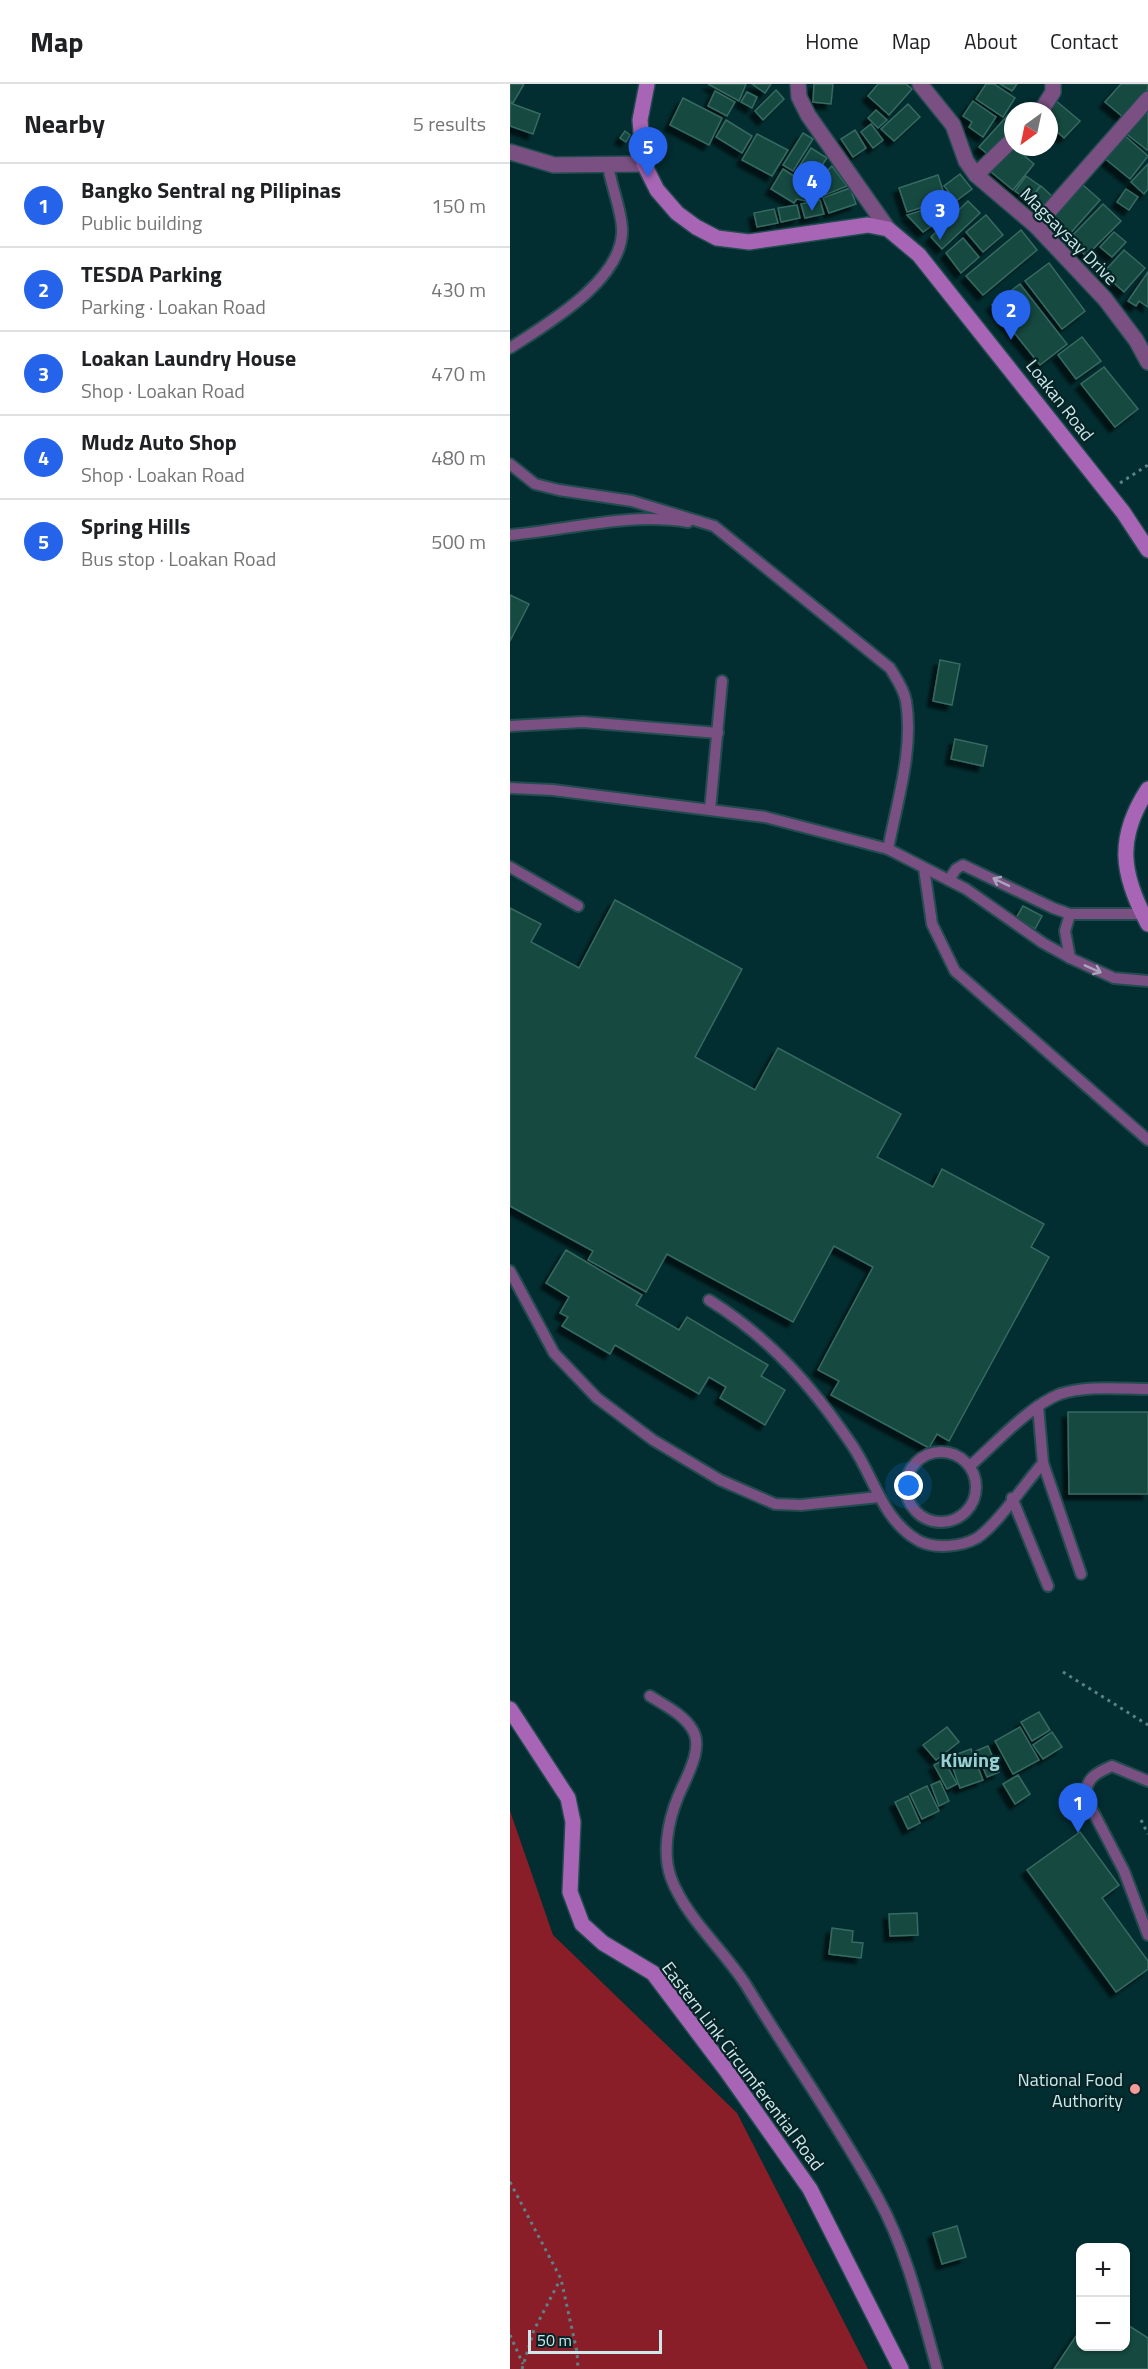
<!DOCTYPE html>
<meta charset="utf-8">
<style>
body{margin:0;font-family:"Titillium Web",sans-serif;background:#f6f6f6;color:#202124}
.controls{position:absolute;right:18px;bottom:18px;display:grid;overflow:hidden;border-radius:12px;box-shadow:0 2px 4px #0004}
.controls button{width:54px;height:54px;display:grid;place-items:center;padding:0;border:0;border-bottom:2px solid #e0e0e0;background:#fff;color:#202124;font:30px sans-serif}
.compass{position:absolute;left:494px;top:18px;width:54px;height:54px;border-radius:50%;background:#fff;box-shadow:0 2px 4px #0004;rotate:213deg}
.scale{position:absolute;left:18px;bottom:15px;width:134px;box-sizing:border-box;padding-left:6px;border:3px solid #cde8ea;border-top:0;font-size:16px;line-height:21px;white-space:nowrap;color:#cde8ea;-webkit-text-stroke:4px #062325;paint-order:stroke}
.you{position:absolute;left:399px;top:1402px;width:21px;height:21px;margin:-15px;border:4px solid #fff;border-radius:50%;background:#1a73e8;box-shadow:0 0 0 9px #1a73e833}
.badge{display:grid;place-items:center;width:39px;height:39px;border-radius:50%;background:#2563eb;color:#fff;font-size:20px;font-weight:700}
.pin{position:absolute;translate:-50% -50px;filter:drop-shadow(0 2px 3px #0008)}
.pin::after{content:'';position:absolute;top:32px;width:21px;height:18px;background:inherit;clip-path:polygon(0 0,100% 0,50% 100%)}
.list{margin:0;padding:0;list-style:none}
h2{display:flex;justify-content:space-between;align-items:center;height:78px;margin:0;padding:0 24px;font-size:26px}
h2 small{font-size:20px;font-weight:400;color:#757577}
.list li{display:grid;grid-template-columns:39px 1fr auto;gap:18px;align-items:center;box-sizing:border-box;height:84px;padding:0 24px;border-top:2px solid #e0e0e0}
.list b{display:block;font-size:22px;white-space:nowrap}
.list p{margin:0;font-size:20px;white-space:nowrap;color:#757577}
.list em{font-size:20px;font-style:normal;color:#757577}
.map{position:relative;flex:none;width:638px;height:2285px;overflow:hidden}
header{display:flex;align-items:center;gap:36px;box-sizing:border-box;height:84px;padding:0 30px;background:#fff;border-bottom:2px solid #e0e0e0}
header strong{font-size:28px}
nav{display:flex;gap:33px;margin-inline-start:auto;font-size:21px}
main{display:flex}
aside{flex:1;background:#fff}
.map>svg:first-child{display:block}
.forest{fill:#891e28}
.building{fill:#134941;stroke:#376a61;stroke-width:1.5;filter:url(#shadow)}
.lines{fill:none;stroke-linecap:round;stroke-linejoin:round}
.lane-casing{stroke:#224c4f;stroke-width:14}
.street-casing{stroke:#224c4f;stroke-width:18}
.secondary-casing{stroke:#224c4f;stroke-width:18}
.path{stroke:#5d8184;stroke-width:3;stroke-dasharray:3 4.5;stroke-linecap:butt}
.lane{stroke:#7a5082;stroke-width:10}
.street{stroke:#7a5082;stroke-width:15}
.secondary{stroke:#a865b5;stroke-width:15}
.oneway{stroke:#a8a4bb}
.poi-dot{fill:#f59b99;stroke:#062325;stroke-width:2}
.labels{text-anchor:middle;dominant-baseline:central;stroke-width:4.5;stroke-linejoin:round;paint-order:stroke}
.street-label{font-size:18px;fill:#cde8ea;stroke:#062325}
.poi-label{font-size:18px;fill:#cde8ea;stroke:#062325;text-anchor:end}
.neighbourhood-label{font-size:20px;font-weight:bold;fill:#98cfd3;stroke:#062325}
</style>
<header>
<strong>Map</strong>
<nav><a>Home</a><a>Map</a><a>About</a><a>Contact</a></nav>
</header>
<main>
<aside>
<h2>Nearby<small>5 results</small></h2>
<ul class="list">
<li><span class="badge">1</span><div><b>Bangko Sentral ng Pilipinas</b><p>Public building</p></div><em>150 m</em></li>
<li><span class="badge">2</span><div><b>TESDA Parking</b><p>Parking · Loakan Road</p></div><em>430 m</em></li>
<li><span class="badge">3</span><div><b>Loakan Laundry House</b><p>Shop · Loakan Road</p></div><em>470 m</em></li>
<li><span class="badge">4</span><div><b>Mudz Auto Shop</b><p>Shop · Loakan Road</p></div><em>480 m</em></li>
<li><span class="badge">5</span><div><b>Spring Hills</b><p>Bus stop · Loakan Road</p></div><em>500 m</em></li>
</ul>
</aside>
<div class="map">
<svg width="638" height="2285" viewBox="0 0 638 2285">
<defs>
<filter id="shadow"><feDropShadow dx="-5.5" dy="5.5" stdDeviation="1.5" flood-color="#0009"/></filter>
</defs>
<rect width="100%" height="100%" fill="#022e31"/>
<path class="forest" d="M0 1727 43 1851 227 2029 358 2285H0Z"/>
<g class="building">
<path d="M0 0H14L3 19 0 17Z"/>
<path d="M198 0H236L229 17Z"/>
<path d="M242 0H261L255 9Z"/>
<path d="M304 0H323L321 20 303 18Z"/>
<path d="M368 0H396L402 5 379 31 358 12Z"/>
<path d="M476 0H484L505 14 493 33 466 15Z"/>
<path d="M490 0H507L502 7Z"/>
<path d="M611 0H638V5L613 33 595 18Z"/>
<path d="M266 6 274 15 253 36 245 27Z"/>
<path d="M205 7 225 18 217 32 198 22Z"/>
<path d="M237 8 247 13 242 24 231 18Z"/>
<path d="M173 14 212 34 199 61 160 41Z"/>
<path d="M545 16 570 37 554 54 539 40V27Z"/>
<path d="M463 17 486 33 473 53 459 43 462 38 453 32Z"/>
<path d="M0 19 30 30 23 50 0 42Z"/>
<path d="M398 20 410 33 384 57 371 45Z"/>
<path d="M638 25V65L637 66 614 48Z"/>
<path d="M366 26 377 36 368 44 358 34Z"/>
<path d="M498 31 503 35V46L480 72 469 63Z"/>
<path d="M216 36 242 52 232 69 206 53Z"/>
<path d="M361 40 373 56 363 64 351 48Z"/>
<path d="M345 46 356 64 343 73 331 55Z"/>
<path d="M115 47 120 51 116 58 110 54Z"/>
<path d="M293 49 303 55 283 87 273 81Z"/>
<path d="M247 50 278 66 262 92 232 76Z"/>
<path d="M613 50 638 72 620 95 593 73Z"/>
<path d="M504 63 524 80 503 106 480 87Z"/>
<path d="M301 64 317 74 300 99 285 89Z"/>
<path d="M638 80V105L634 110 621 98Z"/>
<path d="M322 82 337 102 315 111 303 101Z"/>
<path d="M273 85 304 105 296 117 287 115 284 119 261 105Z"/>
<path d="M450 90 462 105 446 117 434 102Z"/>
<path d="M428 91 436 116 397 128 389 104Z"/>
<path d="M516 92 530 102 519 117 505 107Z"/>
<path d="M573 101 590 116 558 152 540 137Z"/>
<path d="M531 102 546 116 535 130 519 117Z"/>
<path d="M340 104 346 120 319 129 313 114Z"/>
<path d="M616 105 628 113 619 126 607 118Z"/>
<path d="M310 116 314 130 295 134 291 120Z"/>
<path d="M458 117 470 129 432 165 421 153Z"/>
<path d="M439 118 447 124 413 148 397 131Z"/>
<path d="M593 120 611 137 576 172 559 155Z"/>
<path d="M287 121 290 134 271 138 268 124Z"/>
<path d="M264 125 268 139 247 143 244 129Z"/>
<path d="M476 131 493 151 473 168 456 148Z"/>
<path d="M511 146 527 166 473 211 456 192Z"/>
<path d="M604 148 616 158 602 173 590 163Z"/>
<path d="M453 154 469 173 451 189 436 169Z"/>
<path d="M614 166 635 184 614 208 593 189Z"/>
<path d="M539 179 575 227 552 245 515 197Z"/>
<path d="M638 188V223L629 217 626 222 618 217Z"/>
<path d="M510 200 557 260 530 281 482 221Z"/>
<path d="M572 253 591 277 566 295 548 271Z"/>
<path d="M594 283 628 325 605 343 571 300Z"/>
<path d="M0 511 19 520 0 557Z"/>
<path d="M430 576 450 580 442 621 423 617Z"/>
<path d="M445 655 477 662 473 682 441 675Z"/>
<path d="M105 816 232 885 185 973 245 1006 268 964 391 1030 367 1073 423 1103 432 1085 534 1140 521 1163 539 1173 439 1357 427 1350 419 1364 321 1311 329 1297 308 1286 363 1183 324 1162 283 1238 157 1170 136 1208 78 1176 83 1167 0 1122V824L31 840 21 858 69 884Z"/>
<path d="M513 822 532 832 525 845 506 834Z"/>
<path d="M56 1166 132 1211 126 1221 169 1246 177 1233 258 1281 251 1292 275 1306 255 1341 210 1314 216 1303 199 1293 189 1310 105 1261 100 1270 52 1242 58 1233 50 1229 59 1213 36 1199Z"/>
<path d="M558 1328H638V1410H559Z"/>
<path d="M529 1628 540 1646 522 1657 511 1638Z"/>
<path d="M437 1643 449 1658 426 1676 413 1661Z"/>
<path d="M510 1643 529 1676 503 1690 485 1657Z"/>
<path d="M542 1648 552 1663 533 1675 523 1661Z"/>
<path d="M478 1662 489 1688 477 1693 466 1667Z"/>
<path d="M461 1665 473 1696 450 1704 439 1673Z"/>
<path d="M434 1676 447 1700 437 1705 424 1681Z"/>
<path d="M508 1691 520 1710 505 1720 493 1700Z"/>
<path d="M430 1697 439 1717 429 1722 421 1701Z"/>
<path d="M417 1702 429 1727 412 1735 400 1710Z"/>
<path d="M398 1712 410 1739 398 1745 385 1718Z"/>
<path d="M570 1748 609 1801 592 1814 638 1877V1885L606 1908 517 1786Z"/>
<path d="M407 1829 408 1851 380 1852 379 1830Z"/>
<path d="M322 1844 343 1847 342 1858 353 1859 351 1874 319 1870Z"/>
<path d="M447 2142 456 2173 432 2180 423 2149Z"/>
<path d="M616 2240 638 2254V2285H544L570 2246V2262H616Z"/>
</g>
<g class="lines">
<g class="lane-casing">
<g id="lane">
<path d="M0 264C37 240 115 195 112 144 111 124 101 102 98 81"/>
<path d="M0 380 25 400 49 406 122 417 204 442 380 584C386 594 394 605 396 617 404 665 387 718 378 765"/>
<path d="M0 451C59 446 118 428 178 438"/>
<path d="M0 642 73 638 208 649"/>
<path d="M0 704 43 706 255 733 378 765 456 805 533 859 560 874 604 894 638 897"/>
<path d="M200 726 212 597"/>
<path d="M0 783 68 822"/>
<path d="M414 784 422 840 445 887 638 1056"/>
<path d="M439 796 446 785 453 781 543 824 560 830H633"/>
<path d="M560 830 555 847 560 874"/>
<path d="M0 1187 44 1269 87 1314 143 1356 210 1396 265 1420 291 1421 369 1413"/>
<path d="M199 1216C260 1254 302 1302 342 1361 364 1393 372 1436 409 1457 425 1465 451 1463 467 1454 487 1441 516 1398 533 1379"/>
<path d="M528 1322 533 1379 571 1490"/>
<circle cx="431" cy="1403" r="35"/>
<path d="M460 1382C485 1360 519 1322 550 1310 577 1301 610 1305 638 1305"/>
<path d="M502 1414 538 1502"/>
<path d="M140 1612C154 1621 173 1630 182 1645 195 1664 175 1695 168 1713 158 1737 152 1769 161 1794 176 1834 213 1865 236 1901 279 1972 328 2040 368 2114 397 2167 411 2227 427 2285"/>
<path d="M638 1851 614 1787 576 1714C575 1694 586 1689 602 1682L638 1697"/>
</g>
</g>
<g class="street-casing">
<g id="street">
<path d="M288 0 289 13 298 31 378 145"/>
<path d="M410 0 443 41 456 77 466 91 526 142 595 215 626 256 638 278"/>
<path d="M531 27 543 8V0"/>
<path d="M0 68 44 81 134 80"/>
<path d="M466 91 503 55"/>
<path d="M526 142 638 15"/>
</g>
</g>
<g class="secondary-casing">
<g id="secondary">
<path d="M137 0 130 36 134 80 147 106 167 129 186 143 207 154 239 158 358 141 378 145 409 171 613 428 638 466"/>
<path d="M638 705C606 754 611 790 638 840"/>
<path d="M0 1625 58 1714 63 1738 60 1808 72 1840 93 1859 143 1889 216 1986 300 2105 391 2285"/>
</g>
</g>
<g class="path">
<path d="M610 399 638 381"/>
<path d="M553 1588 638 1641"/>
<path d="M631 1736 638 1750"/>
<path d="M0 2098 51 2195 67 2268 68 2285"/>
<path d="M0 2251 13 2280"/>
<path d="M12 2285 24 2246 50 2196"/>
</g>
<use href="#lane" class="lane"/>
<use href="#street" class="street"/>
<use href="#secondary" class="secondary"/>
</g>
<defs><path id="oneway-shaft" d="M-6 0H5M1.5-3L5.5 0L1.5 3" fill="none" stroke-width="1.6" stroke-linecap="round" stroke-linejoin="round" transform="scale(1.5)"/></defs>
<g class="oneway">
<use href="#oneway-shaft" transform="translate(491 798) rotate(-154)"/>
<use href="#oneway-shaft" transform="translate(583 885) rotate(24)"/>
</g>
<circle class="poi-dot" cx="625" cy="2005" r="6"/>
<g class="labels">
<g class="street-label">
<text transform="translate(559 152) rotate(45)">Magsaysay Drive</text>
<text transform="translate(550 316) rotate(52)">Loakan Road</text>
<text transform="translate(233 1982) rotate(53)">Eastern Link Circumferential Road</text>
</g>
<g class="poi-label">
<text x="613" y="1995">National Food<tspan x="613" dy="21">Authority</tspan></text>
</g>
<g class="neighbourhood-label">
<text x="460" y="1675">Kiwing</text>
</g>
</g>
</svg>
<div class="controls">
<button>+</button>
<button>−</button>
</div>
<svg class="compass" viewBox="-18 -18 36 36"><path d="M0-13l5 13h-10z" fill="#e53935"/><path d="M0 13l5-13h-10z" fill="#757577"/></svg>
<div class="scale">50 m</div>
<div class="you"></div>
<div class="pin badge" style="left:568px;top:1749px">1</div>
<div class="pin badge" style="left:501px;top:256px">2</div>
<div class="pin badge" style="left:430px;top:156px">3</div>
<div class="pin badge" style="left:302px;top:127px">4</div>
<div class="pin badge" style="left:138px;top:93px">5</div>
</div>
</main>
